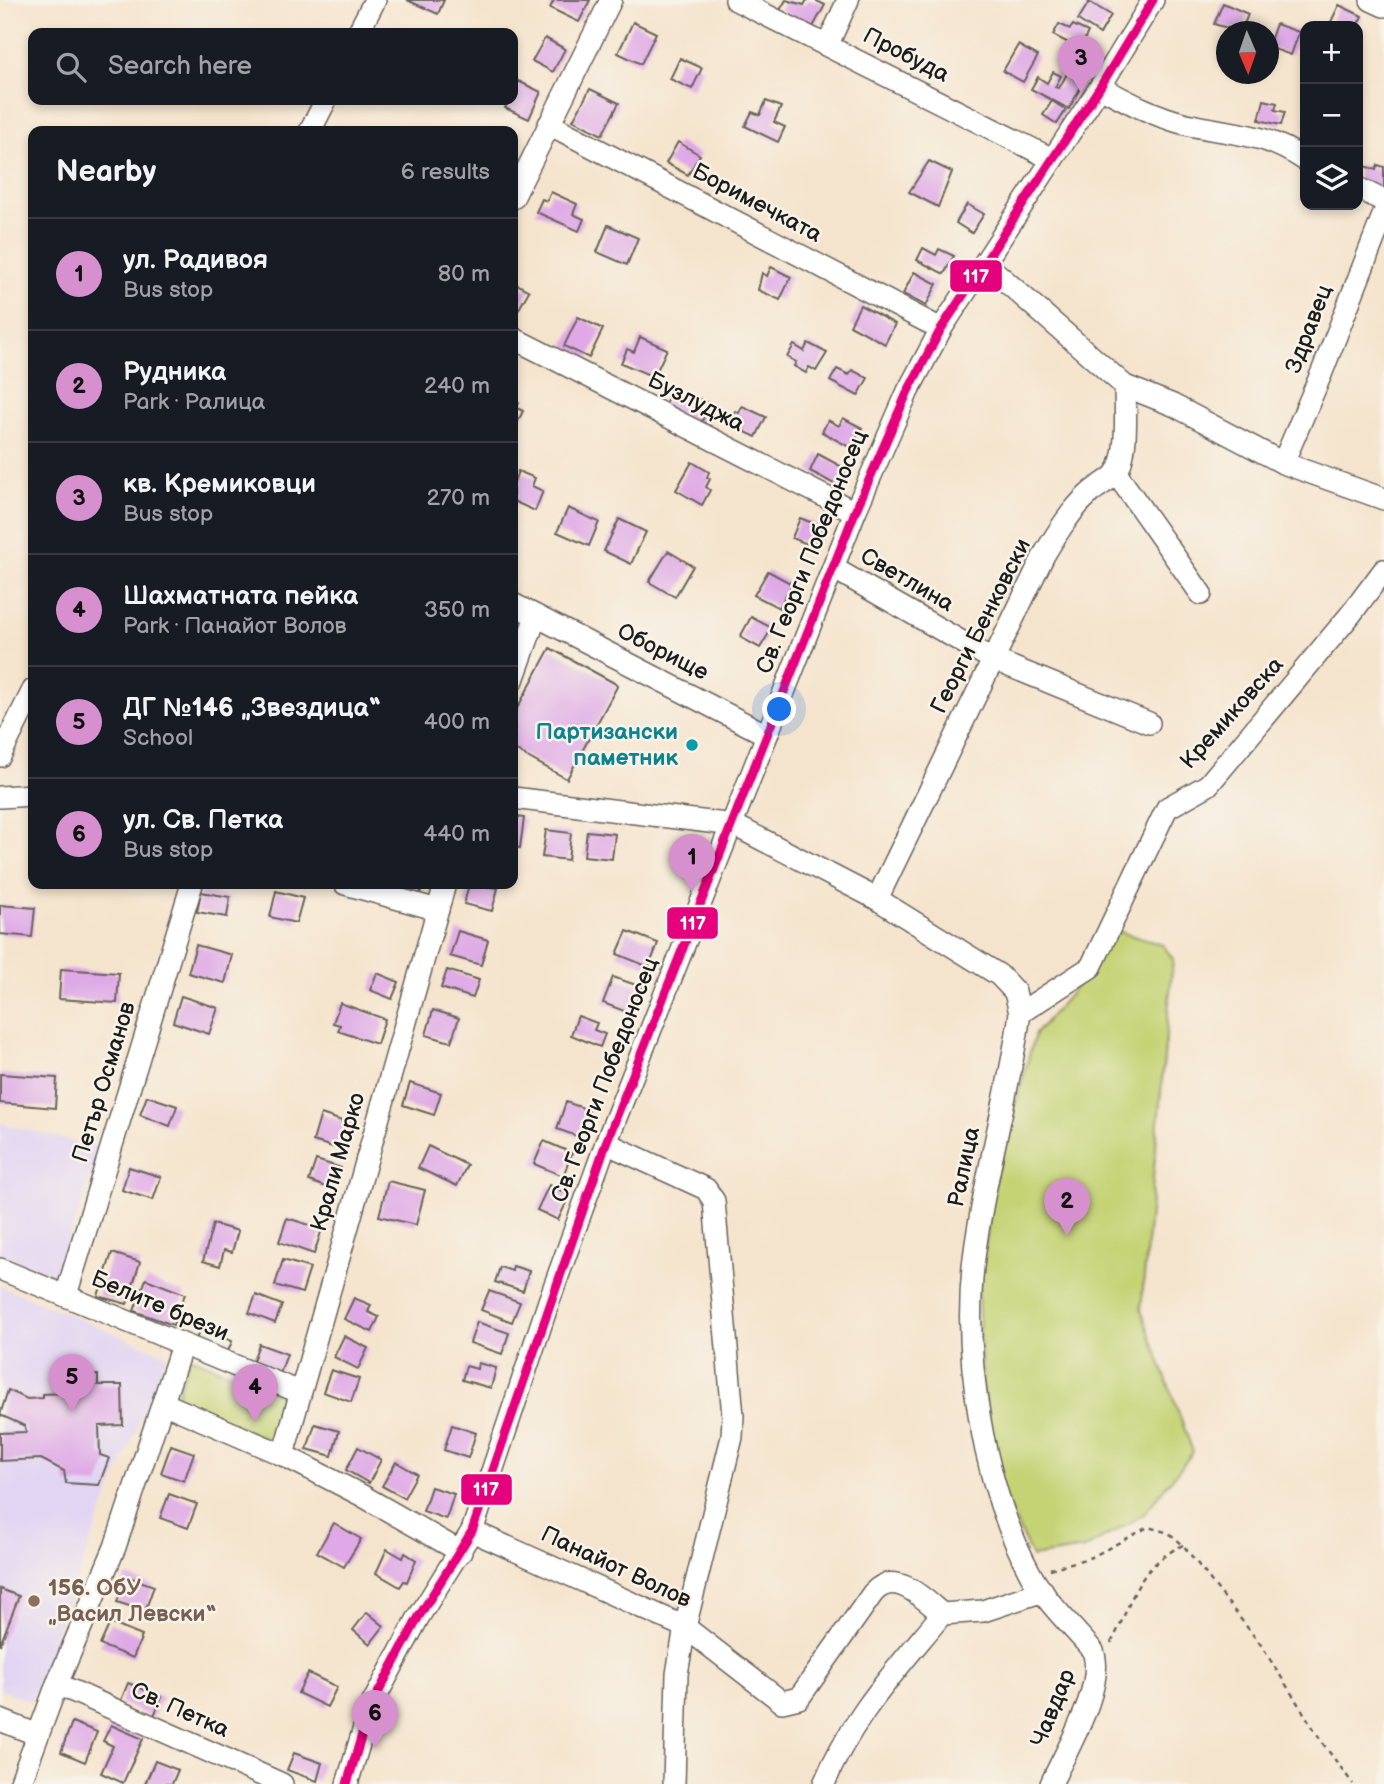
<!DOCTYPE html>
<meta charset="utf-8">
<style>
body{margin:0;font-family:"Balsamiq Sans",sans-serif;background:#242831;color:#f1f3f6}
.controls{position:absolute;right:21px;top:21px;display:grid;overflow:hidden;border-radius:14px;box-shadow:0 4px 10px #0003}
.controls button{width:63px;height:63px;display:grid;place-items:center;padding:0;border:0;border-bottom:2px solid #363941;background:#171b24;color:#f1f3f6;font:35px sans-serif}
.compass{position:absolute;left:1216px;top:21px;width:63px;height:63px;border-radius:50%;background:#171b24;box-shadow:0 4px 10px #0003;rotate:178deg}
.you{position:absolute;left:780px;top:710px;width:24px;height:24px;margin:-18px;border:5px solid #fff;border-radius:50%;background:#1a73e8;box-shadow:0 0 0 10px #1a73e833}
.badge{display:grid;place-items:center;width:46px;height:46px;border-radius:50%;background:#d690ce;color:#111;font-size:23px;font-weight:700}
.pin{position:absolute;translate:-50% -58px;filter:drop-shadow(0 2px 4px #0008)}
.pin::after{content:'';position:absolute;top:37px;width:24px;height:21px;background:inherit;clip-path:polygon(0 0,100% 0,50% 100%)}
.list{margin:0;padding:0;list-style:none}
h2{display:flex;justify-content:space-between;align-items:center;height:91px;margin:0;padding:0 28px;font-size:30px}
h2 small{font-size:23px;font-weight:400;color:#9ea1a6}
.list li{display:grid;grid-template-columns:46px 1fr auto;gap:21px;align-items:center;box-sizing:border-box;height:112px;padding:0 28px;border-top:2px solid #363941}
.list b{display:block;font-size:26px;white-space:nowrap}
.list p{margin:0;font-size:23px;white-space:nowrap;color:#9ea1a6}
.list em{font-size:23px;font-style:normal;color:#9ea1a6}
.icon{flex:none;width:38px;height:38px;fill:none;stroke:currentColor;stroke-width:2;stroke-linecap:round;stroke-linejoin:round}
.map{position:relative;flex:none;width:1384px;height:1784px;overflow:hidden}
.search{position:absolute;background:#171b24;box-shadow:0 4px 10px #0003;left:28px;top:28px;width:490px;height:77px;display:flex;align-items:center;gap:18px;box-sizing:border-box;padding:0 24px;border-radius:14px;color:#9ea1a6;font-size:26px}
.panel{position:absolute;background:#171b24;box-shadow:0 4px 10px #0003;left:28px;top:126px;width:490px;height:763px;border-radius:14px}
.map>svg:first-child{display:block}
.built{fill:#e2d4f3}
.green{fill:#c5d375;stroke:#707848;stroke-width:2}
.building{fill:#dea9e6}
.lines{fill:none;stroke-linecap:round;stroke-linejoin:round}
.minor-casing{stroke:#68625a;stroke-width:24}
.path{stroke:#68625a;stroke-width:2.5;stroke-dasharray:5 5;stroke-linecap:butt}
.minor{stroke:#fff;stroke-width:21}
.bus-1-casing{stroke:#f7f3e8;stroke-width:14}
.bus-1{stroke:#e5007d;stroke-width:9}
.culture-dot{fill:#0f9aa8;stroke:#f7f3e8;stroke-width:2.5}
.education-dot{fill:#8d6e63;stroke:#f7f3e8;stroke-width:2.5}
.labels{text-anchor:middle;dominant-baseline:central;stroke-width:5;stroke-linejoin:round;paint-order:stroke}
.street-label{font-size:23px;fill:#1c1c1c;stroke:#f7f3e8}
.culture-label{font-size:23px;font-weight:bold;fill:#0d838f;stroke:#f7f3e8;text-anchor:end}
.education-label{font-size:23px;font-weight:bold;fill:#785e54;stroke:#f7f3e8;text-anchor:start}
.line-badge{stroke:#f7f3e8;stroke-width:2.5}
.badge-label{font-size:19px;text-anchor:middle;font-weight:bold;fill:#fff}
</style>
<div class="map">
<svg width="1384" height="1784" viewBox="0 0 1384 1784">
<rect width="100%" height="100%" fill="#f7f3e8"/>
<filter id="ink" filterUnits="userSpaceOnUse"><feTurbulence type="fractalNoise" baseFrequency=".0143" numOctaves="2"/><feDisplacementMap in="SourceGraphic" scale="14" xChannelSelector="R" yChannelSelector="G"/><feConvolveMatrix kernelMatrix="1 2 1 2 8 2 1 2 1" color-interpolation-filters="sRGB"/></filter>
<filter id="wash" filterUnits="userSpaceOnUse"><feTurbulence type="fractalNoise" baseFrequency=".00686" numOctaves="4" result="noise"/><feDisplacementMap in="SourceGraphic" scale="28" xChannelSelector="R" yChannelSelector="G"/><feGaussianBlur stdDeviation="1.57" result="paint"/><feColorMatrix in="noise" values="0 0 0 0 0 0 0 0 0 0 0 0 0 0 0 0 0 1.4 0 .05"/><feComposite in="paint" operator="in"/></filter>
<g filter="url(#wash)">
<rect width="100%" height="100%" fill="#f5e4cd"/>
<g class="built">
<path d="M0 1123 102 1149 55 1275 0 1254Z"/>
<path d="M0 1286 167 1355 102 1512 31 1702 0 1690Z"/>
</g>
<g class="green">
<path d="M1110 929 1163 945 1173 959 1141 1310 1193 1452 1143 1515 1084 1549 1032 1557 1002 1493 982 1381 978 1294 995 1179 1035 1034 1071 993Z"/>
<path d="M189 1356 287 1398 278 1444 176 1399Z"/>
</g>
<g id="blocks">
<g class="building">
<path d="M407 0H444L438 14Z"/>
<path d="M554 0H590L579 22 550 8Z"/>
<path d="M786 0 804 5 807 0H815L825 5 813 27 780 10Z"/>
<path d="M1089 2 1111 15 1100 34 1078 20Z"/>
<path d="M1223 3 1248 14 1241 32 1214 24Z"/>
<path d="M1339 5 1362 16 1357 26H1329Z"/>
<path d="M633 22 656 33 641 64 618 53Z"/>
<path d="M1059 24 1070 29 1073 25 1088 32 1080 49 1053 35Z"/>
<path d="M1276 24 1299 32 1291 55 1268 47Z"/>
<path d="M545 38 565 49 553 72 532 61Z"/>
<path d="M1018 45 1038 56 1023 82 1003 71Z"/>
<path d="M680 58 702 68 692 89 670 79Z"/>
<path d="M1053 72 1061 76 1055 87 1059 88 1068 72 1084 81 1069 109 1031 89 1038 77 1047 83Z"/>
<path d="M518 81 541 92 529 119 505 108 509 100H513Z"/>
<path d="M590 89 619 103 602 135 573 120Z"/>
<path d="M1264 100 1277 103 1275 110 1285 112 1281 125 1259 120Z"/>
<path d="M766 101 781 107 774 122 785 127 778 142 745 126 752 112 760 115Z"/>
<path d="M1052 101 1066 110 1057 124 1043 115Z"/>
<path d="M678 142 700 155 688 175 666 163Z"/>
<path d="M929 161 952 172 938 207 909 192Z"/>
<path d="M1359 164 1376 170 1378 165 1384 167V190L1358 180Z"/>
<path d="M551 192 577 204 573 214 584 219 579 231 536 212 542 199 547 201Z"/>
<path d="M967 204 984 214 972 233 956 223Z"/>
<path d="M608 225 638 238 627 265 597 252Z"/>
<path d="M923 248 936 255 939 249 954 256 944 274 917 260Z"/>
<path d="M771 267 791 277 780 300 758 290 762 273 767 276Z"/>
<path d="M914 272 937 284 926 306 903 294Z"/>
<path d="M513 282 529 291 515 316 513 315Z"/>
<path d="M860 305 895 324 885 344 850 325Z"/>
<path d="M578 317 603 329 589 358 564 346Z"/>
<path d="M640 337 667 349 654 377 621 363 627 349 634 352Z"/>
<path d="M808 343 827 353 816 371 809 367 806 373 794 366 796 362 787 357 794 345 804 351Z"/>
<path d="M837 369 849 375 852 370 868 378 858 396 830 381Z"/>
<path d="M671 392 690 401 693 396 710 404 700 425 663 407Z"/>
<path d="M513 400 519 403 517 408 523 411 513 432Z"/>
<path d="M742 406 766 417 756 437 733 426 735 423 730 421 735 411 739 413Z"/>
<path d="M843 418 862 428 851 448 822 432 828 420 839 426Z"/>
<path d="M818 454 846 469 838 486 810 471Z"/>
<path d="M692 462 709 472 707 477 710 479 706 487 710 490 702 505 676 490Z"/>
<path d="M518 471 535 478 532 486 543 491 535 511 513 501V485Z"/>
<path d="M568 508 599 522 589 546 557 532Z"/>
<path d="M800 518 823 527 815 547 792 538Z"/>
<path d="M619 519 646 532 631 564 604 551Z"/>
<path d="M668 551 693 566 675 597 649 582Z"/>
<path d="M768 571 792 584 779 608 754 595Z"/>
<path d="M751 617 772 628 760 648 740 637Z"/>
<path d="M550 648 618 685 567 779 513 749V716Z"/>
<path d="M513 816 524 818 520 848 513 847Z"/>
<path d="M546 830 571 833 568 860 542 857Z"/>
<path d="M587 831 615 834 612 859 584 856Z"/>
<path d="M362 884H423L418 900Z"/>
<path d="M469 884 498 888 492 911 464 904Z"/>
<path d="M276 891 303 898 296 923 270 917Z"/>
<path d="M201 892 230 897 227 917 197 912Z"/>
<path d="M0 905 35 908 32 937 0 934Z"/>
<path d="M458 931 488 940 481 965 450 956Z"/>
<path d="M627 931 658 943 649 967 617 954Z"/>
<path d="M196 945 232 955 225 983 188 973Z"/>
<path d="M61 969 119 973 117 1003 59 999Z"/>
<path d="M447 970 479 980 473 998 441 988Z"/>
<path d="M377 973 399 982 392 999 370 990Z"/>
<path d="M613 977 642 987 632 1014 603 1003Z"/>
<path d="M181 996 218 1008 209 1034 173 1022Z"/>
<path d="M340 1003 385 1019 377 1044 338 1031 340 1025 333 1023Z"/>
<path d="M433 1010 459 1018 451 1042 426 1035Z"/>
<path d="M578 1016 597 1023 594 1030 605 1034 600 1047 571 1035Z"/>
<path d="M0 1074 57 1078 55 1108 0 1103Z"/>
<path d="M410 1083 441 1093 434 1115 403 1105Z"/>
<path d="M147 1096 177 1106 170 1126 140 1115Z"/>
<path d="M566 1102 589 1110 579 1137 557 1129Z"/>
<path d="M321 1114 354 1125 346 1151 313 1141Z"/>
<path d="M544 1141 572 1153 563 1176 534 1164Z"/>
<path d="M428 1146 467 1165 457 1186 418 1168Z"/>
<path d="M316 1160 341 1168 334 1190 309 1181Z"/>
<path d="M129 1167 161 1177 153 1200 122 1190Z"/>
<path d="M388 1181 425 1190 416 1225 379 1216Z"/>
<path d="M549 1185 570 1195 558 1220 537 1210Z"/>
<path d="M287 1218 322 1229 314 1254 279 1242Z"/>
<path d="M213 1224 238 1231 232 1252 224 1250 220 1266 203 1261Z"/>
<path d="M112 1253 140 1262 127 1304 98 1296Z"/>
<path d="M283 1260 310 1268 302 1293 275 1285Z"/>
<path d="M513 1266 529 1271 523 1291 495 1282 500 1267 512 1271Z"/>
<path d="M146 1279 185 1294 173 1325 134 1311Z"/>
<path d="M489 1291 520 1302 512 1322 481 1310Z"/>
<path d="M256 1295 282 1305 275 1323 249 1313Z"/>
<path d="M354 1298 371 1305 368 1312 379 1317 372 1332 344 1319Z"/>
<path d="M477 1322 509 1333 502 1354 470 1343Z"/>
<path d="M200 1329 232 1341 226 1357 194 1345Z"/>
<path d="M344 1336 368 1348 358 1369 334 1357Z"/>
<path d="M259 1344 287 1354 278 1379 250 1369Z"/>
<path d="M478 1363 496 1368 491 1388 462 1380 466 1366 477 1369Z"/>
<path d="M331 1370 359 1379 351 1402 323 1392Z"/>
<path d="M98 1375V1385H122L123 1425 99 1426 100 1455 109 1458 99 1485 66 1483 64 1471 41 1459 0 1461V1433L26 1432 25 1426 0 1415 8 1390 27 1399 43 1398V1394L62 1393 61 1376Z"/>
<path d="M315 1424 339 1431 332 1456 307 1449Z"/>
<path d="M452 1425 476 1433 468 1458 444 1450Z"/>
<path d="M171 1445 194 1453 184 1481 161 1473Z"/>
<path d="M358 1447 381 1460 369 1483 346 1470Z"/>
<path d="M396 1462 417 1474 404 1498 382 1486Z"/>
<path d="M431 1487 454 1494 446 1519 423 1511Z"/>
<path d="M169 1494 197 1504 188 1528 160 1518Z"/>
<path d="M334 1523 361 1539 344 1567 317 1552Z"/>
<path d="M387 1549 403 1558 405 1553 416 1560 407 1582 404 1581 400 1587 376 1573Z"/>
<path d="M126 1576 154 1586 145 1611 117 1602Z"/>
<path d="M0 1589 19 1596 0 1645Z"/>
<path d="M367 1612 384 1626 370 1644 353 1630Z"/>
<path d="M110 1623 142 1636 133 1658 100 1645Z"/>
<path d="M308 1673 337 1687 327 1707 298 1693Z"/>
<path d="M128 1683 162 1697 153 1718 120 1703Z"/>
<path d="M72 1722 97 1732 85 1762 61 1752Z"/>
<path d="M111 1725 143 1739 123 1783 101 1773 113 1746 103 1741Z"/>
<path d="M294 1753 322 1763 317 1781 287 1770Z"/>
<path d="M155 1761 178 1770 172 1784H145Z"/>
</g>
</g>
</g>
<g filter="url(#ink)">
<use href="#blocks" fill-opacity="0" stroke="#68625a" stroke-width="2"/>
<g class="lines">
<g class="minor-casing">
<g id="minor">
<path d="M736 0 1052 159"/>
<path d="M1371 0 1384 6"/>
<path d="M358 33 375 0"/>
<path d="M828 44 848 0"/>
<path d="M1100 87C1128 102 1154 116 1186 124 1233 135 1262 131 1305 160"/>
<path d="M549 124 941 329"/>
<path d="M310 131 326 100"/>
<path d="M1358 188 1384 201"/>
<path d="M513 198 611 0"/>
<path d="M986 264 1125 386 1173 405 1283 463 1384 499"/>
<path d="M513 338 855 512"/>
<path d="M1283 463 1322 372 1384 213"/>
<path d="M1116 473 1201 594"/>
<path d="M833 568 992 659 1149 723"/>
<path d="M513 604 767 735"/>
<path d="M513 680 536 616"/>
<path d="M0 756 33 690"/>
<path d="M0 797 33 795"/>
<path d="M513 798 734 825 877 899 999 975 1015 992 1020 1013C1009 1095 984 1176 974 1258 962 1357 983 1485 1030 1573 1045 1601 1072 1626 1093 1651 1106 1686 1066 1750 1051 1784"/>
<path d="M345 884 438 910"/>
<path d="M877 899 1044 555C1057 533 1071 510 1090 493 1097 486 1110 481 1116 473 1129 454 1125 408 1125 386"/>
<path d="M1020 1013 1091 967 1167 808 1208 785 1351 614 1384 570"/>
<path d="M606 1143 706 1189 714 1201 733 1416 732 1437 685 1627 677 1674 674 1784"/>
<path d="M0 1269 299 1392"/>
<path d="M66 1295 192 884"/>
<path d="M163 1403 283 1455 361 1495 461 1552"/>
<path d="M283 1455 445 884"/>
<path d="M472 1531 685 1627 782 1702 799 1698 873 1593C895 1568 924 1599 942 1614"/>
<path d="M57 1684 282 1784"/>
<path d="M0 1720 38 1735"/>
<path d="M20 1784 57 1684 115 1547 182 1345"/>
<path d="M347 1784 370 1708 418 1618 472 1531 549 1301 606 1143 855 512 908 391 941 329 1100 87 1153 0"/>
<path d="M824 1784C850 1719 898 1668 942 1614L983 1611 1043 1591"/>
</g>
</g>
<g class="path">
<path d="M1050 1569 1092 1557 1148 1527 1169 1533 1183 1545 1261 1645 1324 1745 1353 1784"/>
<path d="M1111 1643C1134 1601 1134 1569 1183 1545"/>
</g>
<use href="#minor" class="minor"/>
<g class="bus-1-casing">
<path id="bus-1" d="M347 1784 370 1708 418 1618 472 1531 606 1143 855 512 908 391 941 329 1100 87 1153 0"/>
</g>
<use href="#bus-1" class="bus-1"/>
</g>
</g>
<circle class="culture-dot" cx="692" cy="745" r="7"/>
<circle class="education-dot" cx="34" cy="1601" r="7"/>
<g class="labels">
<g class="street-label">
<text transform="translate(906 55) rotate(27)">Пробуда</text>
<text transform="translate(757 203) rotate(28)">Боримечката</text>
<text transform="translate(1309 329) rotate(-69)">Здравец</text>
<text transform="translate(696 402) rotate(27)">Бузлуджа</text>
<text transform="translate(812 552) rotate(-68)">Св. Георги Победоносец</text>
<text transform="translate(907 580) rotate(30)">Светлина</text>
<text transform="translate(981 626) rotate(-63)">Георги Бенковски</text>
<text transform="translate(663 652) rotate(27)">Оборище</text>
<text transform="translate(1232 713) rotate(-48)">Кремиковска</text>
<text transform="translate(605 1080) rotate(-69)">Св. Георги Победоносец</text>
<text transform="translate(104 1082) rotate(-73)">Петър Османов</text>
<text transform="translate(338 1162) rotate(-74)">Крали Марко</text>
<text transform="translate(964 1167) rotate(-78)">Ралица</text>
<text transform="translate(160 1306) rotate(23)">Белите брези</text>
<text transform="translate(616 1567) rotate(25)">Панайот Волов</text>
<text transform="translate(1053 1708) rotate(-68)">Чавдар</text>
<text transform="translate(180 1710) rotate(24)">Св. Петка</text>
</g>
<g class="culture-label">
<text x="678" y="732">Партизански<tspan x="678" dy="26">паметник</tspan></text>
</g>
<g class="education-label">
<text x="48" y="1588">156. ОбУ<tspan x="48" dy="26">„Васил Левски“</tspan></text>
</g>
</g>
<g class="line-badge">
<rect x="949" y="259" width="54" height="34" rx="7" fill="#e5007d"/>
<rect x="666" y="906" width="53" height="34" rx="7" fill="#e5007d"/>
<rect x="460" y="1473" width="53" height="33" rx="7" fill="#e5007d"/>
</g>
<g class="badge-label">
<text x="976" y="283">117</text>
<text x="693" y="930">117</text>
<text x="486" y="1496">117</text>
</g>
</svg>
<div class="controls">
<button>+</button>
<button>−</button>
<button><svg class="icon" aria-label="layers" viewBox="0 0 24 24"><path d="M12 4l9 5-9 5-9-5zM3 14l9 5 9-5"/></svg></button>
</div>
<svg class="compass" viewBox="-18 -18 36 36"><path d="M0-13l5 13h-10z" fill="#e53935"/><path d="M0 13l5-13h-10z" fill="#9ea1a6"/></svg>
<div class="you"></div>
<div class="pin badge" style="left:692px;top:892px">1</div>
<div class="pin badge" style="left:1067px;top:1236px">2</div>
<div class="pin badge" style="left:1081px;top:93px">3</div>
<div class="pin badge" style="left:255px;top:1422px">4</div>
<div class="pin badge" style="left:72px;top:1412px">5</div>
<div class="pin badge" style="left:375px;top:1748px">6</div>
<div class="search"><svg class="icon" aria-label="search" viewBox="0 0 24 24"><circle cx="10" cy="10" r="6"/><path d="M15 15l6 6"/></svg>Search here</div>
<section class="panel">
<h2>Nearby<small>6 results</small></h2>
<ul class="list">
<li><span class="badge">1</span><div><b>ул. Радивоя</b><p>Bus stop</p></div><em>80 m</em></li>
<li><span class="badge">2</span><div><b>Рудника</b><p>Park · Ралица</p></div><em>240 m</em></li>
<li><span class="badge">3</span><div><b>кв. Кремиковци</b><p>Bus stop</p></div><em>270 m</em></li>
<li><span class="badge">4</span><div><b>Шахматната пейка</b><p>Park · Панайот Волов</p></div><em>350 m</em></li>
<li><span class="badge">5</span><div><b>ДГ №146 „Звездица“</b><p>School</p></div><em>400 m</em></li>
<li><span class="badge">6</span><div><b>ул. Св. Петка</b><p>Bus stop</p></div><em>440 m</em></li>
</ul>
</section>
</div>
